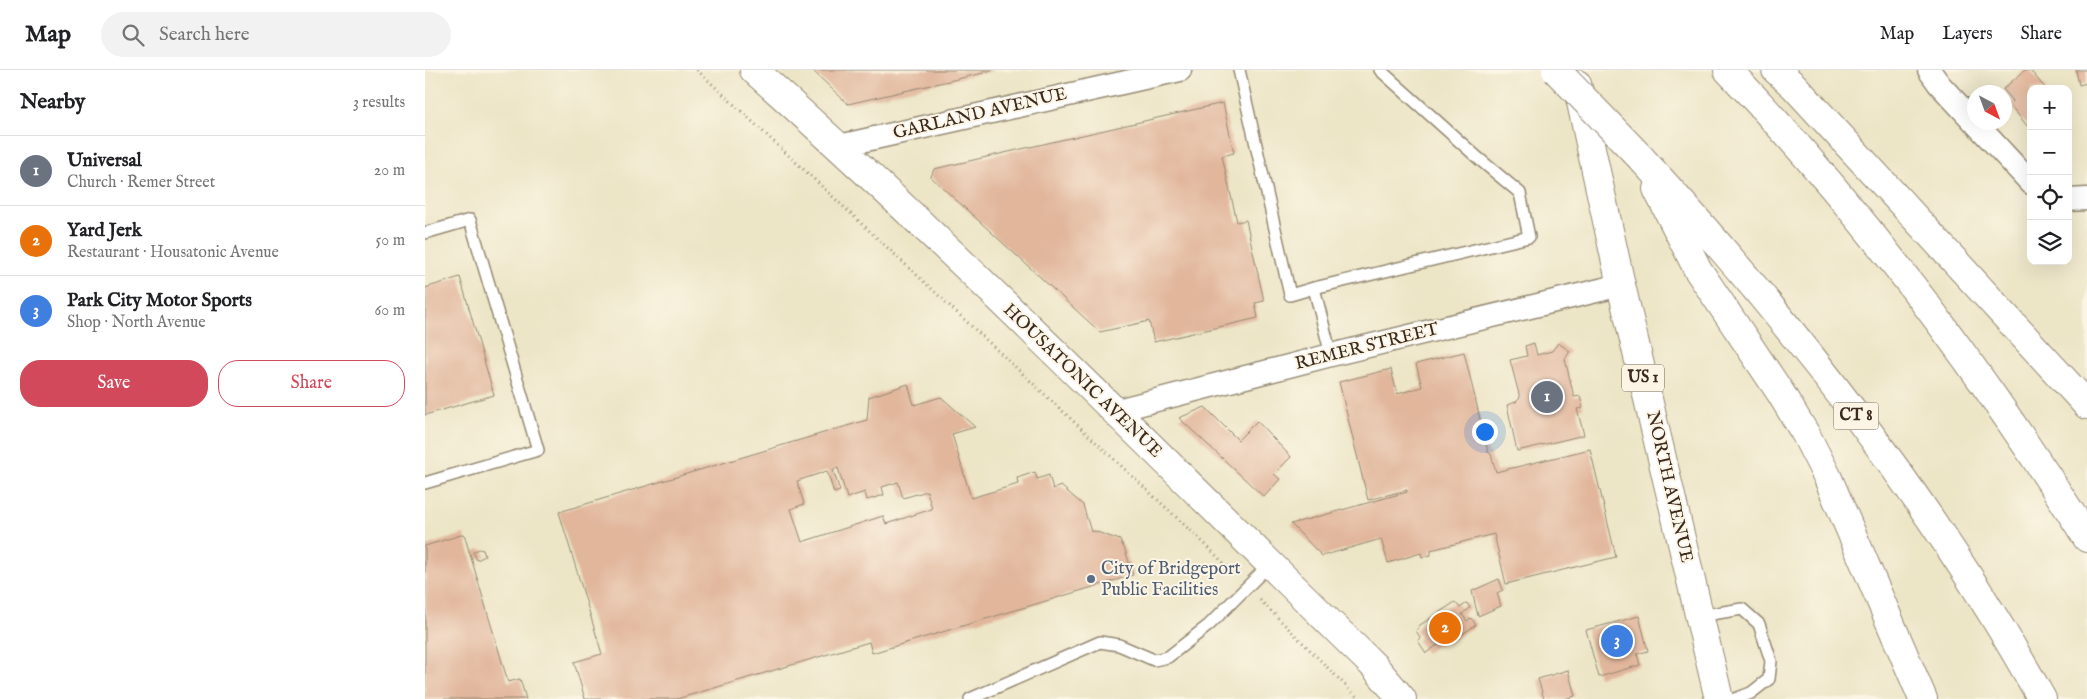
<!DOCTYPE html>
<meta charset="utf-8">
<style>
body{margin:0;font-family:"IM FELL English",serif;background:#f2f2f2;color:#202124}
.controls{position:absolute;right:15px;top:15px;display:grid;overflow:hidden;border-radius:10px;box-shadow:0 5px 20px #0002}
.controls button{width:45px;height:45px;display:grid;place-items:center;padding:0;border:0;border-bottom:1px solid #e0e0e0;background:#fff;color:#202124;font:25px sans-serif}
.compass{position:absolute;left:1542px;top:15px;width:45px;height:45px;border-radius:50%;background:#fff;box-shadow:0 5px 20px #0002;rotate:139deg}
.you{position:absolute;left:1059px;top:361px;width:18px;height:18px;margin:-12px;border:4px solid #fff;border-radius:50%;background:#1a73e8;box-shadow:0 0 0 8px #1a73e833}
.badge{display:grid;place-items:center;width:32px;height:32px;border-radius:50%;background:#d1495b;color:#fff;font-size:16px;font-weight:700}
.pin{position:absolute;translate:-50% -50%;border:2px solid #fff;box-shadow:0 1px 5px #0006}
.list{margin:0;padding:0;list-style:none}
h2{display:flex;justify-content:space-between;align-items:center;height:65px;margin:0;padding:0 20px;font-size:21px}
h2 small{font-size:16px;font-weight:400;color:#757577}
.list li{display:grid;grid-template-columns:32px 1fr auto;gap:15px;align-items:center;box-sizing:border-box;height:70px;padding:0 20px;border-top:1px solid #e0e0e0}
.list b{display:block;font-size:19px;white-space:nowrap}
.list p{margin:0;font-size:16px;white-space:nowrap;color:#757577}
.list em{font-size:16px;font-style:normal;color:#757577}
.actions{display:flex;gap:10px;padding:15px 20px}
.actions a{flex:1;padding:11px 0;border:1px solid #d1495b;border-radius:20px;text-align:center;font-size:18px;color:#d1495b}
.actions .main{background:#d1495b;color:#fff}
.icon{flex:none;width:28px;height:28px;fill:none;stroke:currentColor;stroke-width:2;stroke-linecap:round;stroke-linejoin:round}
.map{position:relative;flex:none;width:1662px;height:629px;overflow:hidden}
header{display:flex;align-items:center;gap:30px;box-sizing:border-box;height:70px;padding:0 25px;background:#fff;border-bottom:1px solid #e0e0e0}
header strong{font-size:24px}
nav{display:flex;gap:28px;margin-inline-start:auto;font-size:18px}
.search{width:350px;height:45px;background:#f2f2f2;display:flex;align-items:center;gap:12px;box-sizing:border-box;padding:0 18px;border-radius:28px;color:#757577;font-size:19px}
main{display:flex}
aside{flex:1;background:#fff}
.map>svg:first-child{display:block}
.building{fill:#e1b69b;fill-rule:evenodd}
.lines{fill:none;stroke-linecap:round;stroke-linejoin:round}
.lane-casing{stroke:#948872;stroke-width:14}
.street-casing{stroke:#948872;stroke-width:25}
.secondary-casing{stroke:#948872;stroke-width:30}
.primary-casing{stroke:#948872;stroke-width:30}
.highway-casing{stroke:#948872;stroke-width:30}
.path{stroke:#948872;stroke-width:3;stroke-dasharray:1 4;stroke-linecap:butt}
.lane{stroke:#fff;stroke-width:11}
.street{stroke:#fff;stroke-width:22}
.secondary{stroke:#fff;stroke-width:28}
.primary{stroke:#fff;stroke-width:28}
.highway{stroke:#fff;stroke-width:28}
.highway-bridge-casing{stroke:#948872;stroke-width:30;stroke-linecap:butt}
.highway-bridge{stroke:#fff;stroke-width:28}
.service-dot{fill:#5c6f8a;stroke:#fcf5e5;stroke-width:2}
.labels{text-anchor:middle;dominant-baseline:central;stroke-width:4;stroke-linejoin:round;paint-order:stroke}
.shield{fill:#fcf5e5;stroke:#75675a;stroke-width:1}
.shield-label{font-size:16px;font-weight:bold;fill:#3b2a1e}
.street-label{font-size:18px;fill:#3b2a1e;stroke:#fcf5e5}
.service-label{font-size:18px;fill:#4e5e75;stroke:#fcf5e5;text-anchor:start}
</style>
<header>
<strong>Map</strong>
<div class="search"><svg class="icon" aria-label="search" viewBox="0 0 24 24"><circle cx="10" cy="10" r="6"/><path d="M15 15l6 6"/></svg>Search here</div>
<nav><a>Map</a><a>Layers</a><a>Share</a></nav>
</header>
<main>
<aside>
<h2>Nearby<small>3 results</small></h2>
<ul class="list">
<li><span class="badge" style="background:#6b7280">1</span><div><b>Universal</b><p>Church · Remer Street</p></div><em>20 m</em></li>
<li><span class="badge" style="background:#e8710a">2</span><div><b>Yard Jerk</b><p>Restaurant · Housatonic Avenue</p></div><em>50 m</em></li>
<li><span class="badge" style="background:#3f7fe0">3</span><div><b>Park City Motor Sports</b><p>Shop · North Avenue</p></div><em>60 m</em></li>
</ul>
<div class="actions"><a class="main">Save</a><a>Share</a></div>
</aside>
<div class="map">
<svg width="1662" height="629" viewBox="0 0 1662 629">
<rect width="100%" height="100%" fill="#fcf5e5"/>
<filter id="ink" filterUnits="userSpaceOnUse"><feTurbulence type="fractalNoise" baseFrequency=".02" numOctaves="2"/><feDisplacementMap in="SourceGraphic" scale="10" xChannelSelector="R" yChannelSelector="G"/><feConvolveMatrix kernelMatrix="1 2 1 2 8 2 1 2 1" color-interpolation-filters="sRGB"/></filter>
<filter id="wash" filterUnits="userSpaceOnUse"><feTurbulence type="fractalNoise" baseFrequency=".0096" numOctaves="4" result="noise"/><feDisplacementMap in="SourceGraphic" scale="20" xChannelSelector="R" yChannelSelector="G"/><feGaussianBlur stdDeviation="1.12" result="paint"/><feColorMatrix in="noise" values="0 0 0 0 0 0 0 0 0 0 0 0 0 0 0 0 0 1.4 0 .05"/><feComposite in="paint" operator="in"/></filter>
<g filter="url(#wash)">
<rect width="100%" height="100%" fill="#ece5c6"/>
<g id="blocks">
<g class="building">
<path d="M387 0H567V1L423 34Z"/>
<path d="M1600 0H1605L1621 19H1606V55L1603 57 1585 35 1588 31 1578 19Z"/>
<path d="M1651 0H1662V13L1654 15Z"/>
<path d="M798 33 809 83 797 86 812 152 821 150 839 231 830 233 833 248 729 272 724 251 675 262 506 107 509 99Z"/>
<path d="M35 207 69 325 0 345V218Z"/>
<path d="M1109 273 1112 285 1127 281 1133 273 1145 281 1140 289 1149 327 1155 326 1158 338 1152 339 1159 365 1092 381 1082 335 1091 332 1095 328 1085 290 1102 286 1100 276Z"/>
<path d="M1039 282 1063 382 1066 384 1071 402 1165 379 1191 487 1081 514 1069 464 1006 480V485L997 487 996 483 963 493 956 469 897 486 866 454 982 422V420L943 430 914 312 966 299 972 324 997 317 991 294Z"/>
<path d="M483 314 489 335 516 327 550 357 527 364 546 428 593 414 592 408 610 402 612 409 624 405 628 419 636 416 658 435 666 462 669 461 695 470 700 480 708 505 447 583 444 572 252 629H160L149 592 177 584 134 442 442 350 444 327ZM413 398 422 428 440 422 442 430 459 425 457 417 473 412 478 428 502 421 507 439 461 454 458 446 377 472 366 439 379 434 372 411 402 401 409 423 415 421 408 400Z"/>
<path d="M780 337 813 370 832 351 866 387 849 404 855 409 839 427 754 348Z"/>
<path d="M39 464 83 612 95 609 101 629H0V476Z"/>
<path d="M54 479 58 480 60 486 52 490 48 482Z"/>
<path d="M1074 509 1078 520 1072 523 1076 536 1053 546 1047 521Z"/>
<path d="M1030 532 1035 538 1042 533 1045 538 1037 544 1042 551 1046 548 1051 555 1022 574 1020 570 1001 583 993 571 995 567 991 561 995 555Z"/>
<path d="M1214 546 1223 581 1212 584 1215 595 1174 607 1161 560Z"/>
<path d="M1143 600 1150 626 1139 629H1119L1113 609Z"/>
</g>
</g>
</g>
<g filter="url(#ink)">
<use href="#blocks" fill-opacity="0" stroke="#948872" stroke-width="1"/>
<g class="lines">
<g class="lane-casing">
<g id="lane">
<path d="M814 0 865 225 889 218 906 285"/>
<path d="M0 163 45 150 113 380 0 413"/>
<path d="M889 218 1104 167 1095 123 1053 88 955 0"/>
<path d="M1274 546 1317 539 1334 554 1346 591 1344 609 1326 623 1310 629"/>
<path d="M545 629 675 572 694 575 729 590 743 587 784 555 845 494"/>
</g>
</g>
<g class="street-casing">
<g id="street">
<path d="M1504 0 1514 14 1606 113"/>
<path d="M414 76 755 0"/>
<path d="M1643 130 1662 129"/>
<path d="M689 341 906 285 1196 215"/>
</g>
</g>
<g class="secondary-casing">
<path id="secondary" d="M329 0C543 191 744 396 949 596L977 629"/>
</g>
<g class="primary-casing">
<path id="primary" d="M1152 14 1196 215 1294 629"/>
</g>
<g class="highway-casing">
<g id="highway">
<path d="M1303 0C1439 142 1557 302 1662 468"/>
<path d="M1351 0 1369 16 1662 335"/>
<path d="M1215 87C1366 251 1508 433 1617 629"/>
<path d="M1232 119 1273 200 1355 322 1380 363 1402 406 1498 629"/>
</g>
</g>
<g class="path">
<path d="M272 0 781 475 809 504"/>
<path d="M835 530 934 629"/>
</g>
<use href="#lane" class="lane"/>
<use href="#street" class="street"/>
<use href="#secondary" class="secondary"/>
<use href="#primary" class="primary"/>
<use href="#highway" class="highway"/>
<g class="highway-bridge-casing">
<path id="highway-bridge" d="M1131 0 1215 87"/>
</g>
<use href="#highway-bridge" class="highway-bridge"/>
</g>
</g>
<circle class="service-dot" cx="666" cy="509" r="5"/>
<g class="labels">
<g class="shield">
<rect x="1197" y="294.5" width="42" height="27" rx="4"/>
<rect x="1408.5" y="332.5" width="45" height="27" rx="4"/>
</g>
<g class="shield-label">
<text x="1218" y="308">US 1</text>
<text x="1431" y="346">CT 8</text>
</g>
<g class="street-label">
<text transform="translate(555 44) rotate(-13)">GARLAND AVENUE</text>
<text transform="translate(942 277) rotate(-14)">REMER STREET</text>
<text transform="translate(657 311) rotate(44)">HOUSATONIC AVENUE</text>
<text transform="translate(1244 417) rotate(77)">NORTH AVENUE</text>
</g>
<g class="service-label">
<text x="676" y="499">City of Bridgeport<tspan x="676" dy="21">Public Facilities</tspan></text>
</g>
</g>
</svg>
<div class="controls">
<button>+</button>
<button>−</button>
<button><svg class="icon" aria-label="locate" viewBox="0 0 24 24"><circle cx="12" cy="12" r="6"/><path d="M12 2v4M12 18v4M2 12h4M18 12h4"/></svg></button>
<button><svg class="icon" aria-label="layers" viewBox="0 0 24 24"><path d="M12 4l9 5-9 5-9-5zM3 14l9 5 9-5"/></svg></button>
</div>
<svg class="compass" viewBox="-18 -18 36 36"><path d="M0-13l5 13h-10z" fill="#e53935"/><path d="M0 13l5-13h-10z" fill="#757577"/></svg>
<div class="you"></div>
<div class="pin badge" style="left:1122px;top:327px;background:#6b7280">1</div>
<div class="pin badge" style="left:1020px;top:558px;background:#e8710a">2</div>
<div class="pin badge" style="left:1192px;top:571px;background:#3f7fe0">3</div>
</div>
</main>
